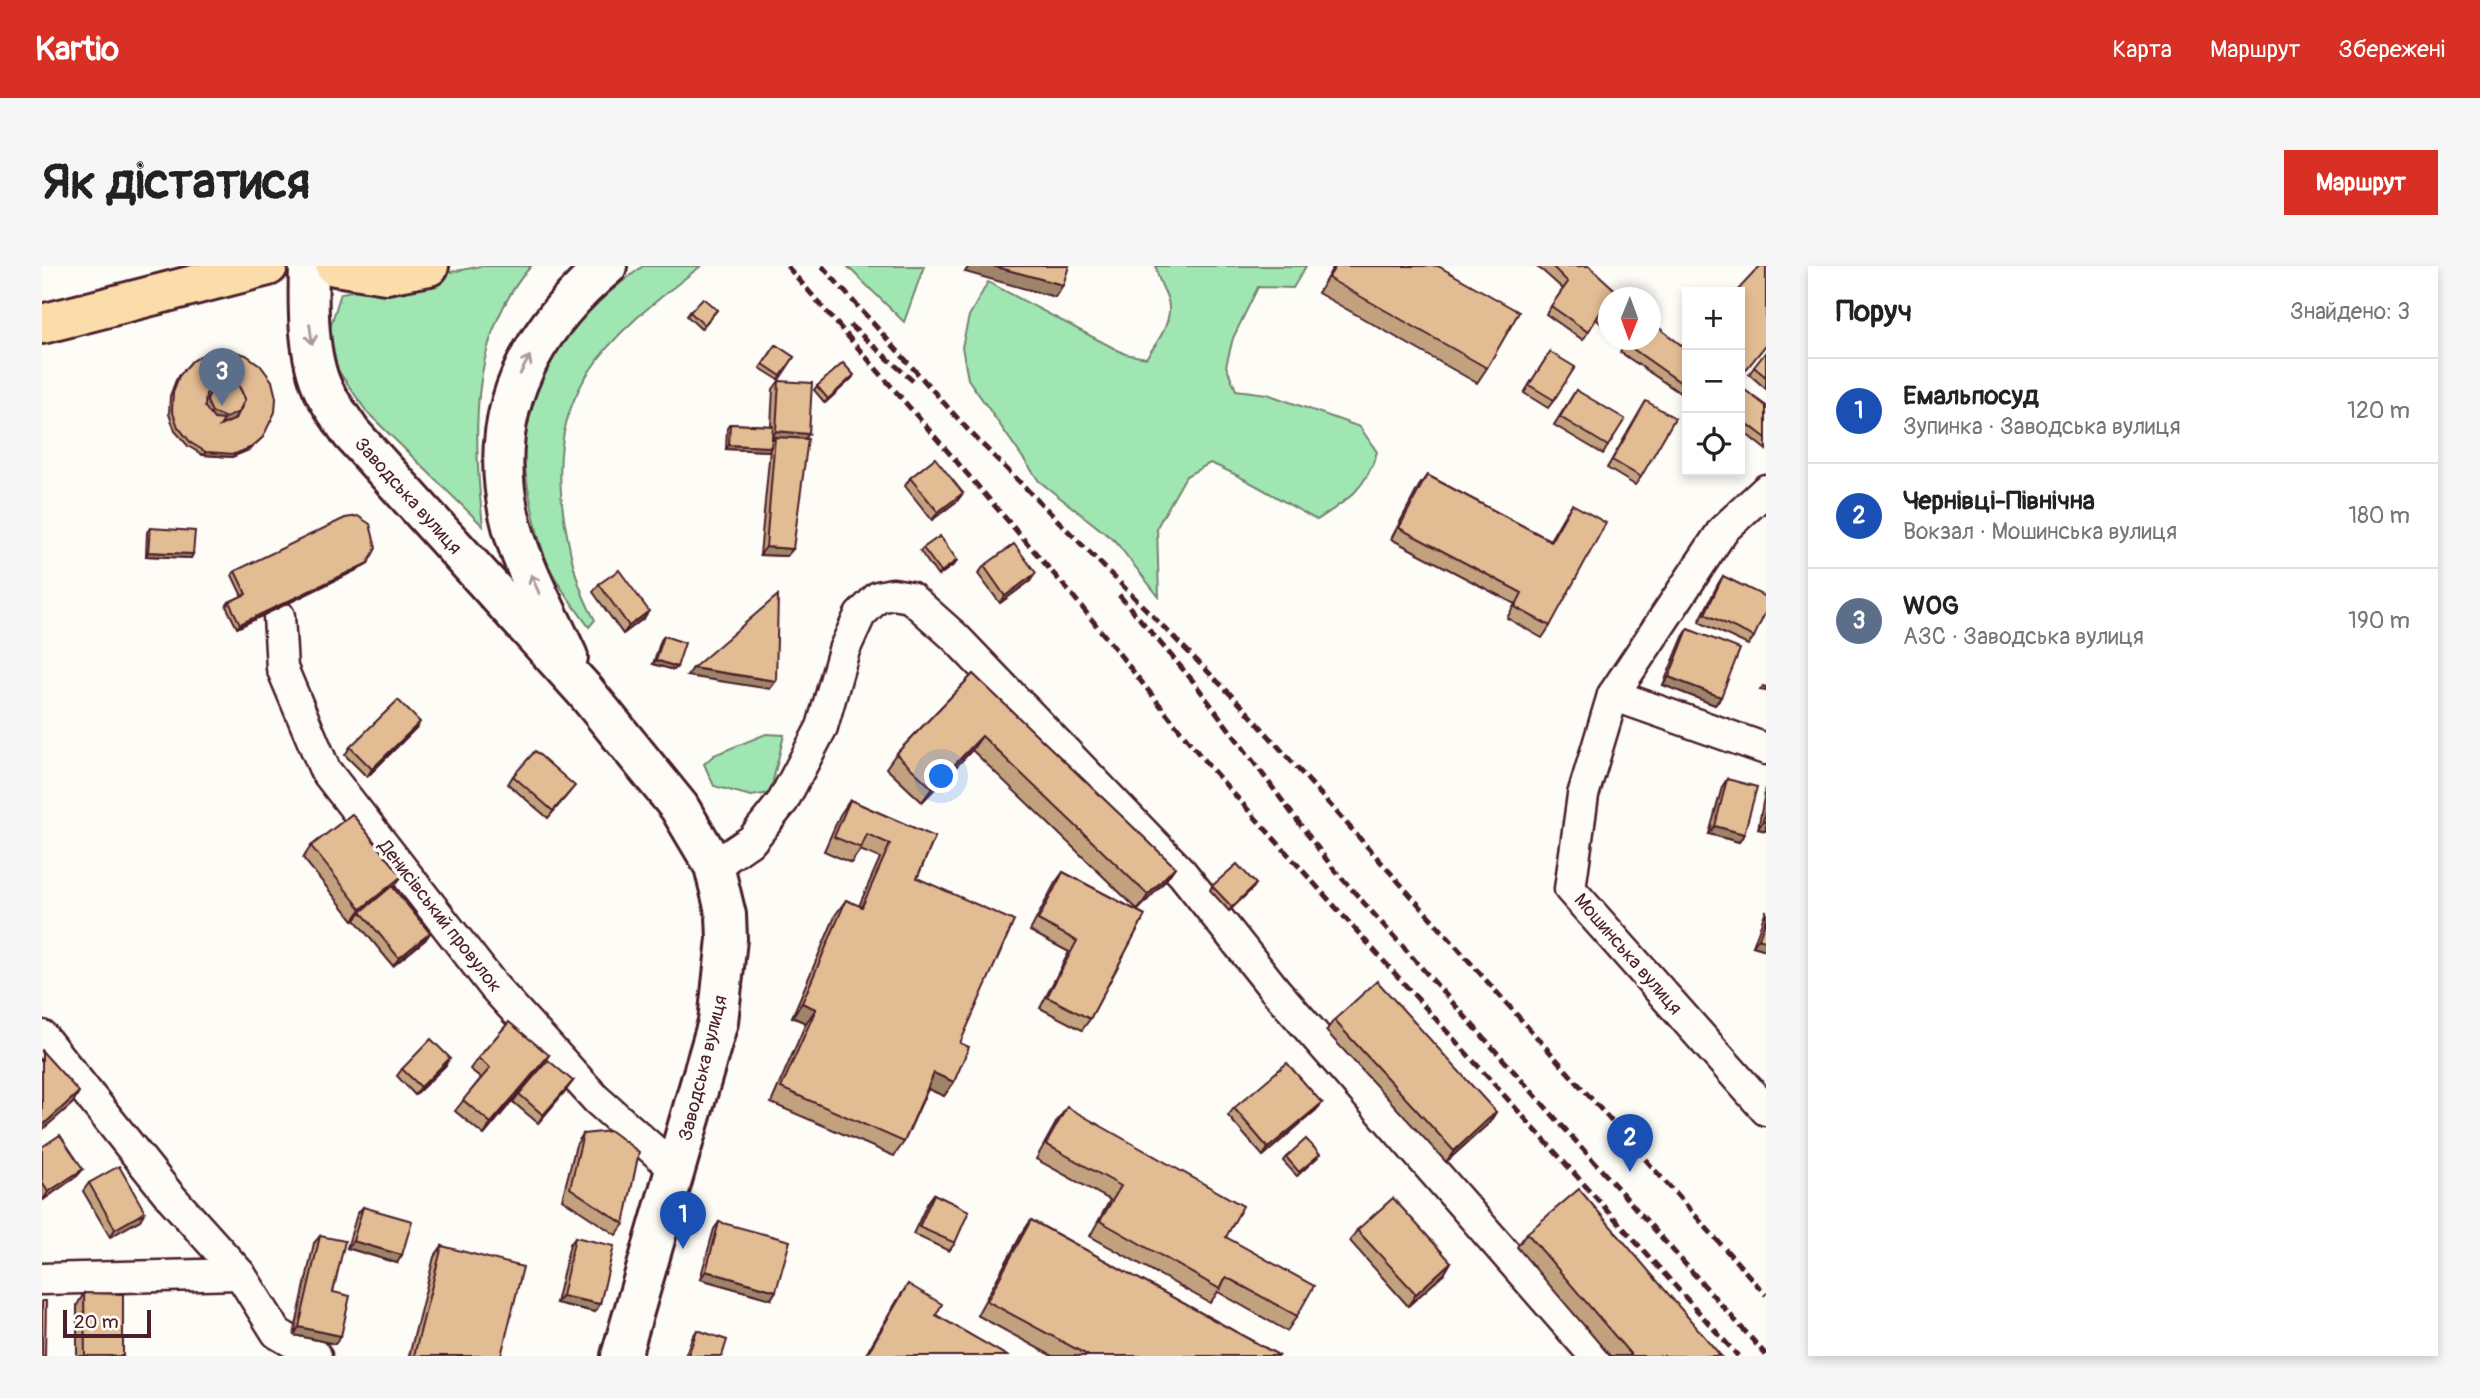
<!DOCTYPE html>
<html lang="uk">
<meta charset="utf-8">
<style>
body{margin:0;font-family:Pangolin,sans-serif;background:#f6f6f6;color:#222}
.controls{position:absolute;right:21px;top:21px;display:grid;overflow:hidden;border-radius:0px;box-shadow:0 4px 10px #0003}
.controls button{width:63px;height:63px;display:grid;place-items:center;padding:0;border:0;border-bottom:2px solid #e0e0e0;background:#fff;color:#222;font:35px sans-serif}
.compass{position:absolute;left:1556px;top:21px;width:63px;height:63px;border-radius:50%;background:#fff;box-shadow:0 4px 10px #0003;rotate:181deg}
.scale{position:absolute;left:21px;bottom:18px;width:88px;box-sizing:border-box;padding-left:7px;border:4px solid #4a1f2b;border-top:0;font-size:19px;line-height:24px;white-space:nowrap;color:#4a1f2b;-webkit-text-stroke:5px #fdfcf7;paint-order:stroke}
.you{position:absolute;left:900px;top:511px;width:24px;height:24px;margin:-18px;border:5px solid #fff;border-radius:50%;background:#1a73e8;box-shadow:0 0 0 10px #1a73e833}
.badge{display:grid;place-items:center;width:46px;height:46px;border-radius:50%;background:#d93025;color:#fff;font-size:23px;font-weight:700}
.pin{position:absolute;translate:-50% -58px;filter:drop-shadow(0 2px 4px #0008)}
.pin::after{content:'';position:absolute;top:37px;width:24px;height:21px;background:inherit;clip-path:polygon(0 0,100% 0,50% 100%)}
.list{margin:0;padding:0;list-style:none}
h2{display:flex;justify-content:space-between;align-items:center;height:91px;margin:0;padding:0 28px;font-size:30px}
h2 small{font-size:23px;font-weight:400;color:#767676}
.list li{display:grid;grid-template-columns:46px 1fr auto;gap:21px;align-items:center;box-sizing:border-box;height:105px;padding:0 28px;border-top:2px solid #e0e0e0}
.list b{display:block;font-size:26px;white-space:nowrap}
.list p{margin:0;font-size:23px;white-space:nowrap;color:#767676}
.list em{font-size:23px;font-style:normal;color:#767676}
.icon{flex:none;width:38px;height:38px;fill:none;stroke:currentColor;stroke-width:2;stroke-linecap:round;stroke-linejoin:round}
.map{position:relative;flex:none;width:1724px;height:1090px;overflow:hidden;border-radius:0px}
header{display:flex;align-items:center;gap:42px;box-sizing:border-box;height:98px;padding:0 35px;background:#d93025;color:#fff}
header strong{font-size:33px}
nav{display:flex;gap:38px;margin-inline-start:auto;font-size:24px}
.intro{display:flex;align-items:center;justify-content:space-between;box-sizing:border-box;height:168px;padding:0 42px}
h1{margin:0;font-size:49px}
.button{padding:18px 32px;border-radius:0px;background:#d93025;color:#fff;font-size:24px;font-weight:700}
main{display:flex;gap:42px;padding:0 42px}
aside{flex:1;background:#fff;border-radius:0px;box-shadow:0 4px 10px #0003}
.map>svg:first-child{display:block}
.green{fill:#a0e6b3;stroke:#75826f;stroke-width:2}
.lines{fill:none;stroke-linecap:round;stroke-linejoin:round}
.street-casing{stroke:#4a1f2b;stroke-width:35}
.secondary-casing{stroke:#4a1f2b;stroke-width:44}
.highway-casing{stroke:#4a1f2b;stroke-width:44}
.street{stroke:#fdfcf7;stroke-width:30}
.secondary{stroke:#fdfcf7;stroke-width:38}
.highway{stroke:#fbddab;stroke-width:38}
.rail{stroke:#4a1f2b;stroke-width:5;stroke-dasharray:10 5;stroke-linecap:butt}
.wall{fill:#c2a27e;stroke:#4a1f2b;stroke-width:2}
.shaded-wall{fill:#9e8467;stroke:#4a1f2b;stroke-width:2}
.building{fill:#e2bc93;stroke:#4a1f2b;stroke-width:2;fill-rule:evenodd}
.oneway{stroke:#ac999b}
.labels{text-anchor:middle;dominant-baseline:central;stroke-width:7;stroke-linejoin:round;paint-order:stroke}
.street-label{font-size:19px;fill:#4a1f2b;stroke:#fdfcf7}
</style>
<header>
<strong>Kartio</strong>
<nav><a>Карта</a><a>Маршрут</a><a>Збережені</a></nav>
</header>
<div class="intro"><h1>Як дістатися</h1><a class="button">Маршрут</a></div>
<main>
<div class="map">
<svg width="1724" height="1090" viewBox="0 0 1724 1090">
<rect width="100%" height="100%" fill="#fdfcf7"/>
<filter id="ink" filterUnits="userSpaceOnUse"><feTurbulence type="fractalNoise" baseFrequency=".0143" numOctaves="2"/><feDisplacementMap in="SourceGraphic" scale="14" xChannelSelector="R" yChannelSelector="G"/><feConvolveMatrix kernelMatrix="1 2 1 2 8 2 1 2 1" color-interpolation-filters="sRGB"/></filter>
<g filter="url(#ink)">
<g class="green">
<path d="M440 0H489C426 71 431 172 441 260L325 146 291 97 287 78 288 62 299 27Z"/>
<path d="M601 0H659C562 74 500 126 523 258 529 292 535 323 553 354L547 361C535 344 521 327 511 308 499 288 494 260 489 237 482 204 475 159 489 126 510 74 556 33 601 0Z"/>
<path d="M805 0H882L862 56Z"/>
<path d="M1114 0H1264L1251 22 1216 21 1191 72 1184 100 1194 124 1225 128 1318 161 1335 186C1324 223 1306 234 1275 254 1239 235 1206 212 1168 197L1144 210 1115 261 1117 331 1073 275 997 215 926 113 920 81 927 50 946 16 1083 88 1104 92C1116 76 1133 53 1125 31 1120 19 1115 13 1114 0Z"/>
<path d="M724 468 742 469 728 527 709 530 672 520 662 498 672 489Z"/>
</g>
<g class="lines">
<g class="street-casing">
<g id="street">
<path d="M1724 224 1681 264 1571 429 1541 529 1528 623 1724 844"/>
<path d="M237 350 240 402 283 504 453 722 555 834 634 904"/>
<path d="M1571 429 1724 483"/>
<path d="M672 600 710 574 741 535 780 461 802 384 818 349 836 331 851 328 868 331 913 371 1140 607 1233 724 1553 1090"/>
<path d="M0 770 127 929 198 1008 235 1067 274 1090"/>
<path d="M0 1013 198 1008"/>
</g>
</g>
<g class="secondary-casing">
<g id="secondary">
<path d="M267 0C266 37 265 91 282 125 289 139 300 153 309 167L542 424 637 541 672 600 684 649 685 673 676 756 579 1090"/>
<path d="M526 391C505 345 478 298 467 248 445 146 488 65 565 0"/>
</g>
</g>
<g class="highway-casing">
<g id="highway">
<path d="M293 0 344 8 387 0"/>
<path d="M0 58 226 0"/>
</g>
</g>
<use href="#street" class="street"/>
<use href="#secondary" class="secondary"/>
<use href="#highway" class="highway"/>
<g class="rail">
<path d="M745 0 1031 330 1165 498 1696 1090"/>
<path d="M780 0 927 165 1201 441 1724 1029"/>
<path d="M808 59 871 115"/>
<path d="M1077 329 1151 415 1290 601 1724 1089"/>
</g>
</g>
<g class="wall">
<path d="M1292 0H1396L1445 102 1435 117 1276 27Z"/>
<path d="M1493 0H1547L1566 32V64L1554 53 1541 74 1504 48 1521 23 1501 5Z"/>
<path d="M675 44 659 63 645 50 648 46Z"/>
<path d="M1577 74H1608L1643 82 1645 79V123L1641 129 1578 86 1583 79Z"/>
<path d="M734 79 752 91 737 114 718 102Z"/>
<path d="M1508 86 1512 134 1506 142 1482 127Z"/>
<path d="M1724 86V123L1707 108Z"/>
<path d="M149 96 221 171 207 184 190 191 161 189 146 180 133 165 127 148 128 130 134 114Z"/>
<path d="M809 113 783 137 772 124 775 120Z"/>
<path d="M737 115 767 168 763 173 745 290 718 289 728 183 727 185 684 183 685 162 688 158 729 160 731 123Z"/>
<path d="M1698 122 1724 140V184L1698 163Z"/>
<path d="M1534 124 1566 180 1561 188 1512 159Z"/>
<path d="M1604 135 1599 211 1593 219 1565 202Z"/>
<path d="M1385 209 1508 274 1522 250 1530 238 1508 360 1500 372 1465 352 1473 338 1349 273 1377 220Z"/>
<path d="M868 212 921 227 915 235 890 254 863 220Z"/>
<path d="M108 262 151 288 149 292 104 290 105 266Z"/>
<path d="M881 282 915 294 913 298 896 310 878 285Z"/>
<path d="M326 297 323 300 195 362 184 340 187 336 200 330 190 309 193 305Z"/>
<path d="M942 300 988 315 958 337 936 308Z"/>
<path d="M1681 310 1712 371 1706 379 1657 356 1676 318Z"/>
<path d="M557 318 602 352 581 368 551 326Z"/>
<path d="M1646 363 1679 431 1673 439 1621 419 1641 371Z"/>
<path d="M622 370 635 401 632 404 611 398 619 374Z"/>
<path d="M931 408 1133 601 1123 615 1096 644 930 484 880 536 844 502 854 488Z"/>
<path d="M373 463 325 511 303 489 308 481Z"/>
<path d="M471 510 527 527 506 552 466 518Z"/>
<path d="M1685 513 1702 568 1697 576 1667 568 1680 521Z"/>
<path d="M1724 521V565L1716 563Z"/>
<path d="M808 534 893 571 875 612 918 777 912 816 902 830 886 823 862 876 852 890 729 837 764 757 750 751 794 648 804 634 817 640 838 592 818 584 809 597 782 585 798 549Z"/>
<path d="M269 580 351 622 388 667 383 674 351 700 313 654 316 650 311 654 261 592Z"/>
<path d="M1021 606 1103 649 1048 753 1040 764 998 742 1027 686 988 665 1013 617Z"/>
<path d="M1170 620 1211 622 1187 645 1168 624Z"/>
<path d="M1724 644V684L1711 680Z"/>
<path d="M1292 754 1454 846 1447 857 1404 896 1284 765Z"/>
<path d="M507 789 499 800 442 869 413 845 439 812 428 803 436 792Z"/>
<path d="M403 800 373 829 355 810 360 803Z"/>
<path d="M531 815 496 857 471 836 477 828Z"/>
<path d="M1280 837 1274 844 1221 890 1186 850 1192 842Z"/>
<path d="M1025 841 1184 971 1255 1050 1245 1065 1176 1026 1168 1037 1048 970 1068 934 994 893 1015 855Z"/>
<path d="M541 868 582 958 574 969 520 933 534 879Z"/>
<path d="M0 881 41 903 35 910 1 934 0 932Z"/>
<path d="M1244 891 1275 892 1255 910 1241 895Z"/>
<path d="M47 917 98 954 68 971 41 925Z"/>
<path d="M892 928 913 977 907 985 871 968 886 936Z"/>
<path d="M321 941 355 997 305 982 315 948Z"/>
<path d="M989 954 1238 1090H1010L935 1049 979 969Z"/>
<path d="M677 956 729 1033 658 1013 672 963Z"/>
<path d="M1315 964 1409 996 1402 1008 1366 1040 1308 975Z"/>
<path d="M1485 967 1679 1090H1568L1475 981Z"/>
<path d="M278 970 291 1026 299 1070 293 1078 252 1069 272 977Z"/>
<path d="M533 971 558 1038 553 1046 514 1037 528 978Z"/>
<path d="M400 980 459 1090H367L392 991Z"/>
<path d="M866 1018 894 1049 965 1090H823L856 1033Z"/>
<path d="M42 1027 81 1090H35V1039Z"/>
<path d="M655 1064 680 1090H643L650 1072Z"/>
</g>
<g class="shaded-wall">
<path d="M927 0H951L1021 19 1013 31 923 6Z"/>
<path d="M812 109 809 113 783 137 786 133Z"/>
<path d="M170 146H197L192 154 178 160 165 154Z"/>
<path d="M734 165 767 168 761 175 733 171 732 173H729Z"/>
<path d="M221 171 207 184 190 191 161 189 164 186Z"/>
<path d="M687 179 729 181 727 185 684 183Z"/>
<path d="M921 227 915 235 890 254 896 246Z"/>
<path d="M724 281 751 283 745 290 718 289Z"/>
<path d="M106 286 151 288 149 292 104 290Z"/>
<path d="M915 294 913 298 896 310 899 306Z"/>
<path d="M326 297 323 300 195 362 198 358Z"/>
<path d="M994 307 988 315 958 337 963 330Z"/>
<path d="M607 345 602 352 581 368 587 360Z"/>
<path d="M614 394 635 401 632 404 611 398Z"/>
<path d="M651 402 734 415 728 423 645 410Z"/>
<path d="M1627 411 1679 431 1673 439 1621 419Z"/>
<path d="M1721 420 1724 421V425L1718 424Z"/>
<path d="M378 456 373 463 325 511 330 503Z"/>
<path d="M940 470 930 484 880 536 890 522Z"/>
<path d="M1721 555 1724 556V565L1716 563Z"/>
<path d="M1673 560 1702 568 1697 576 1667 568Z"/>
<path d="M1133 601 1123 615 1096 644 1106 629Z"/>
<path d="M360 610 352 621 320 647 319 646 311 654 319 643Z"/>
<path d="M1214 618 1211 622 1187 645 1190 641Z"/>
<path d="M388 667 383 674 351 700 357 692Z"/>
<path d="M1717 672 1724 675V684L1711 680Z"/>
<path d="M760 737 774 743 764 757 750 751Z"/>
<path d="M507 789 499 800 442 869 449 857Z"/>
<path d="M408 792 403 800 373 829 379 821Z"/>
<path d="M892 807 912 816 902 830 882 821Z"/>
<path d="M531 815 525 823 496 857 501 849Z"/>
<path d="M37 826 30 838 0 864V860Z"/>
<path d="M1280 837 1274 844 1221 890 1226 882Z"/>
<path d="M1454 846 1447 857 1404 896 1412 885Z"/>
<path d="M41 903 35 910 1 934 6 926Z"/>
<path d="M103 946 98 954 68 971 73 963Z"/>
<path d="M311 975 360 989 355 997 305 982Z"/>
<path d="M1409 996 1402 1008 1366 1040 1374 1028Z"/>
<path d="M664 1005 734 1025 729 1033 658 1013Z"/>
<path d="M520 1030 558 1038 553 1046 514 1037Z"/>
<path d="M257 1061 299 1070 293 1078 252 1069Z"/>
</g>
<g class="building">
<path d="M951 0H1027L1021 19Z"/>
<path d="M1294 0H1396L1477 46 1445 102 1286 12Z"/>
<path d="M1510 0H1547L1582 32H1566V52L1559 45 1546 66 1509 40 1526 16Z"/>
<path d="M1718 0H1724V79L1698 111V26H1694Z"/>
<path d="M661 32 675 44 662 59 648 46Z"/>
<path d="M1608 55 1643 82 1645 79V121L1584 78 1587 74H1608Z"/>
<path d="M734 79 752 91 739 110 721 98Z"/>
<path d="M190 85 204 89 218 99 230 115 234 132 233 146 221 171 210 181 193 188 164 186 149 177 136 161 130 144 131 126 137 110 149 96 162 88ZM184 114 196 118 203 133 198 145 192 154 178 160 182 154 172 153 163 141 164 128 170 120Z"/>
<path d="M1508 86 1533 101 1512 134 1487 119Z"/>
<path d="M1724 86V111L1712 101Z"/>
<path d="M801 97 812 109 786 133 775 120Z"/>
<path d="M184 114 196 118 203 133 197 146 184 152 170 146 165 135 170 120Z"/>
<path d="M737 115 770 117 767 168 734 165Z"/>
<path d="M1699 121 1724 140V172L1698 152V122Z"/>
<path d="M1534 124 1583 153 1566 180 1518 151Z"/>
<path d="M1604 135 1633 152 1599 211 1570 194Z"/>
<path d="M688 158 731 160 729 181 687 179Z"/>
<path d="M733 171 766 173 751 283 724 281Z"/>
<path d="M893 192 921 227 896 246 868 212Z"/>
<path d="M1385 209 1509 275 1530 238 1564 257 1508 360 1473 341 1480 327 1357 262Z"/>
<path d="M316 250 328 258 334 282 326 297 198 358 187 336 204 328 193 305 303 252Z"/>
<path d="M108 262 153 265 151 288 106 286Z"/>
<path d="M898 270 915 294 899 306 881 282Z"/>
<path d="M972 278 994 307 963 330 942 300Z"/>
<path d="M577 304 607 345 587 360 557 318Z"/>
<path d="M1681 310 1724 331V345L1712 371 1663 348Z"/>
<path d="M736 329 734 415 651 402Z"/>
<path d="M1646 363 1698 383 1679 431 1627 411Z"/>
<path d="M622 370 643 377 635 401 614 394Z"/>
<path d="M931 408 1133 601 1106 629 940 470 890 522 854 488Z"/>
<path d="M356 434 378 456 330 503 308 481Z"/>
<path d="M493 485 533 520 511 545 471 510Z"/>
<path d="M1685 513 1715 521 1702 568 1673 560Z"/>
<path d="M808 534 893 571 875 612 972 655 918 777 927 781 912 816 892 807 862 876 739 822 774 743 760 737 804 634 820 641 848 578 825 568 819 582 792 571Z"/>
<path d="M1724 541V556L1721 555Z"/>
<path d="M310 548 360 610 319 643 269 580Z"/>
<path d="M1195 598 1214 618 1190 641 1170 620Z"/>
<path d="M1021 606 1103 649 1048 753 1005 731 1035 675 996 654Z"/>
<path d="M350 620 388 667 357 692 319 646Z"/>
<path d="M1724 652V675L1717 672Z"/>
<path d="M1335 715 1454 846 1412 885 1292 754Z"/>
<path d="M467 756 507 789 449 857 421 834 448 802 436 792Z"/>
<path d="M389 773 408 792 379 821 360 803Z"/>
<path d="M0 785 37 826 0 860Z"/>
<path d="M506 794 531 815 501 849 477 828Z"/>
<path d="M1245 797 1280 837 1226 882 1192 842Z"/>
<path d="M1025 841 1201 940 1184 971 1272 1020 1255 1050 1184 1011 1178 1023 1058 955 1079 920 1004 878Z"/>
<path d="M569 865 597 886 582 958 528 922 541 868Z"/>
<path d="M18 869 41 903 6 926 0 916V881Z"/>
<path d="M1264 873 1278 888 1257 906 1244 891Z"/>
<path d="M77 900 103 946 73 963 47 917Z"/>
<path d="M1537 923 1679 1090H1590L1485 967Z"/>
<path d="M892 928 927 945 913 977 877 961Z"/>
<path d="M1351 932 1409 996 1374 1028 1315 964Z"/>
<path d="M321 941 370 955 360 989 311 975Z"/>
<path d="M989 954 1238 1090H1047L945 1035Z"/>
<path d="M677 956 748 975 734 1025 664 1005Z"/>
<path d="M278 970 303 975 291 1026 308 1030 299 1070 257 1061Z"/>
<path d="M533 971 572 980 558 1038 520 1030Z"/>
<path d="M400 980 481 1001 459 1090H372Z"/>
<path d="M866 1018 900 1038 894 1049 965 1090H824Z"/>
<path d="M42 1027 81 1028V1090H43Z"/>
<path d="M0 1035H4L3 1090H0Z"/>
<path d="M655 1064 685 1074 680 1090H646Z"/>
</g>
<defs><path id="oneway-shaft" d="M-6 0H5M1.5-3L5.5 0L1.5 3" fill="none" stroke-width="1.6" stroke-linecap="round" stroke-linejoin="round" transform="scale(1.75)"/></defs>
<g class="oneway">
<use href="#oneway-shaft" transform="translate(269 68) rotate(82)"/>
<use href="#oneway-shaft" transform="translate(483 99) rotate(-62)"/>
<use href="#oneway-shaft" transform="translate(493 318) rotate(-114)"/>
</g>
</g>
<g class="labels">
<g class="street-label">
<text transform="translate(366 230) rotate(48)">Заводська вулиця</text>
<text transform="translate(398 650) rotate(52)">Денисівський провулок</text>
<text transform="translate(1586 688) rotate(49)">Мошинська вулиця</text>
<text transform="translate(661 802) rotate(-76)">Заводська вулиця</text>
</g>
</g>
</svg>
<div class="controls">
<button>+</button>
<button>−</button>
<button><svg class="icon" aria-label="locate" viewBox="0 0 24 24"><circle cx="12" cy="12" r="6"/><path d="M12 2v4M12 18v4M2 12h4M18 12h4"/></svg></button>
</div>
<svg class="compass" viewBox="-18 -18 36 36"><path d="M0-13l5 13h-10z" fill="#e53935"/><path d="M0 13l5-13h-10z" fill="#767676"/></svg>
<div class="scale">20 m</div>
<div class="you"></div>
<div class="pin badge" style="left:641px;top:983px;background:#1a4fb4">1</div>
<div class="pin badge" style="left:1588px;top:906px;background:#1a4fb4">2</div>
<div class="pin badge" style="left:180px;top:140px;background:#5c6f8a">3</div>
</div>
<aside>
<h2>Поруч<small>Знайдено: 3</small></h2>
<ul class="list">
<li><span class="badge" style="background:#1a4fb4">1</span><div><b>Емальпосуд</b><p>Зупинка · Заводська вулиця</p></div><em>120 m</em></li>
<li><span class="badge" style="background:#1a4fb4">2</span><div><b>Чернівці-Північна</b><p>Вокзал · Мошинська вулиця</p></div><em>180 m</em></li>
<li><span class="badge" style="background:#5c6f8a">3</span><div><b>WOG</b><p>АЗС · Заводська вулиця</p></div><em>190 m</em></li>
</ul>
</aside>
</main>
